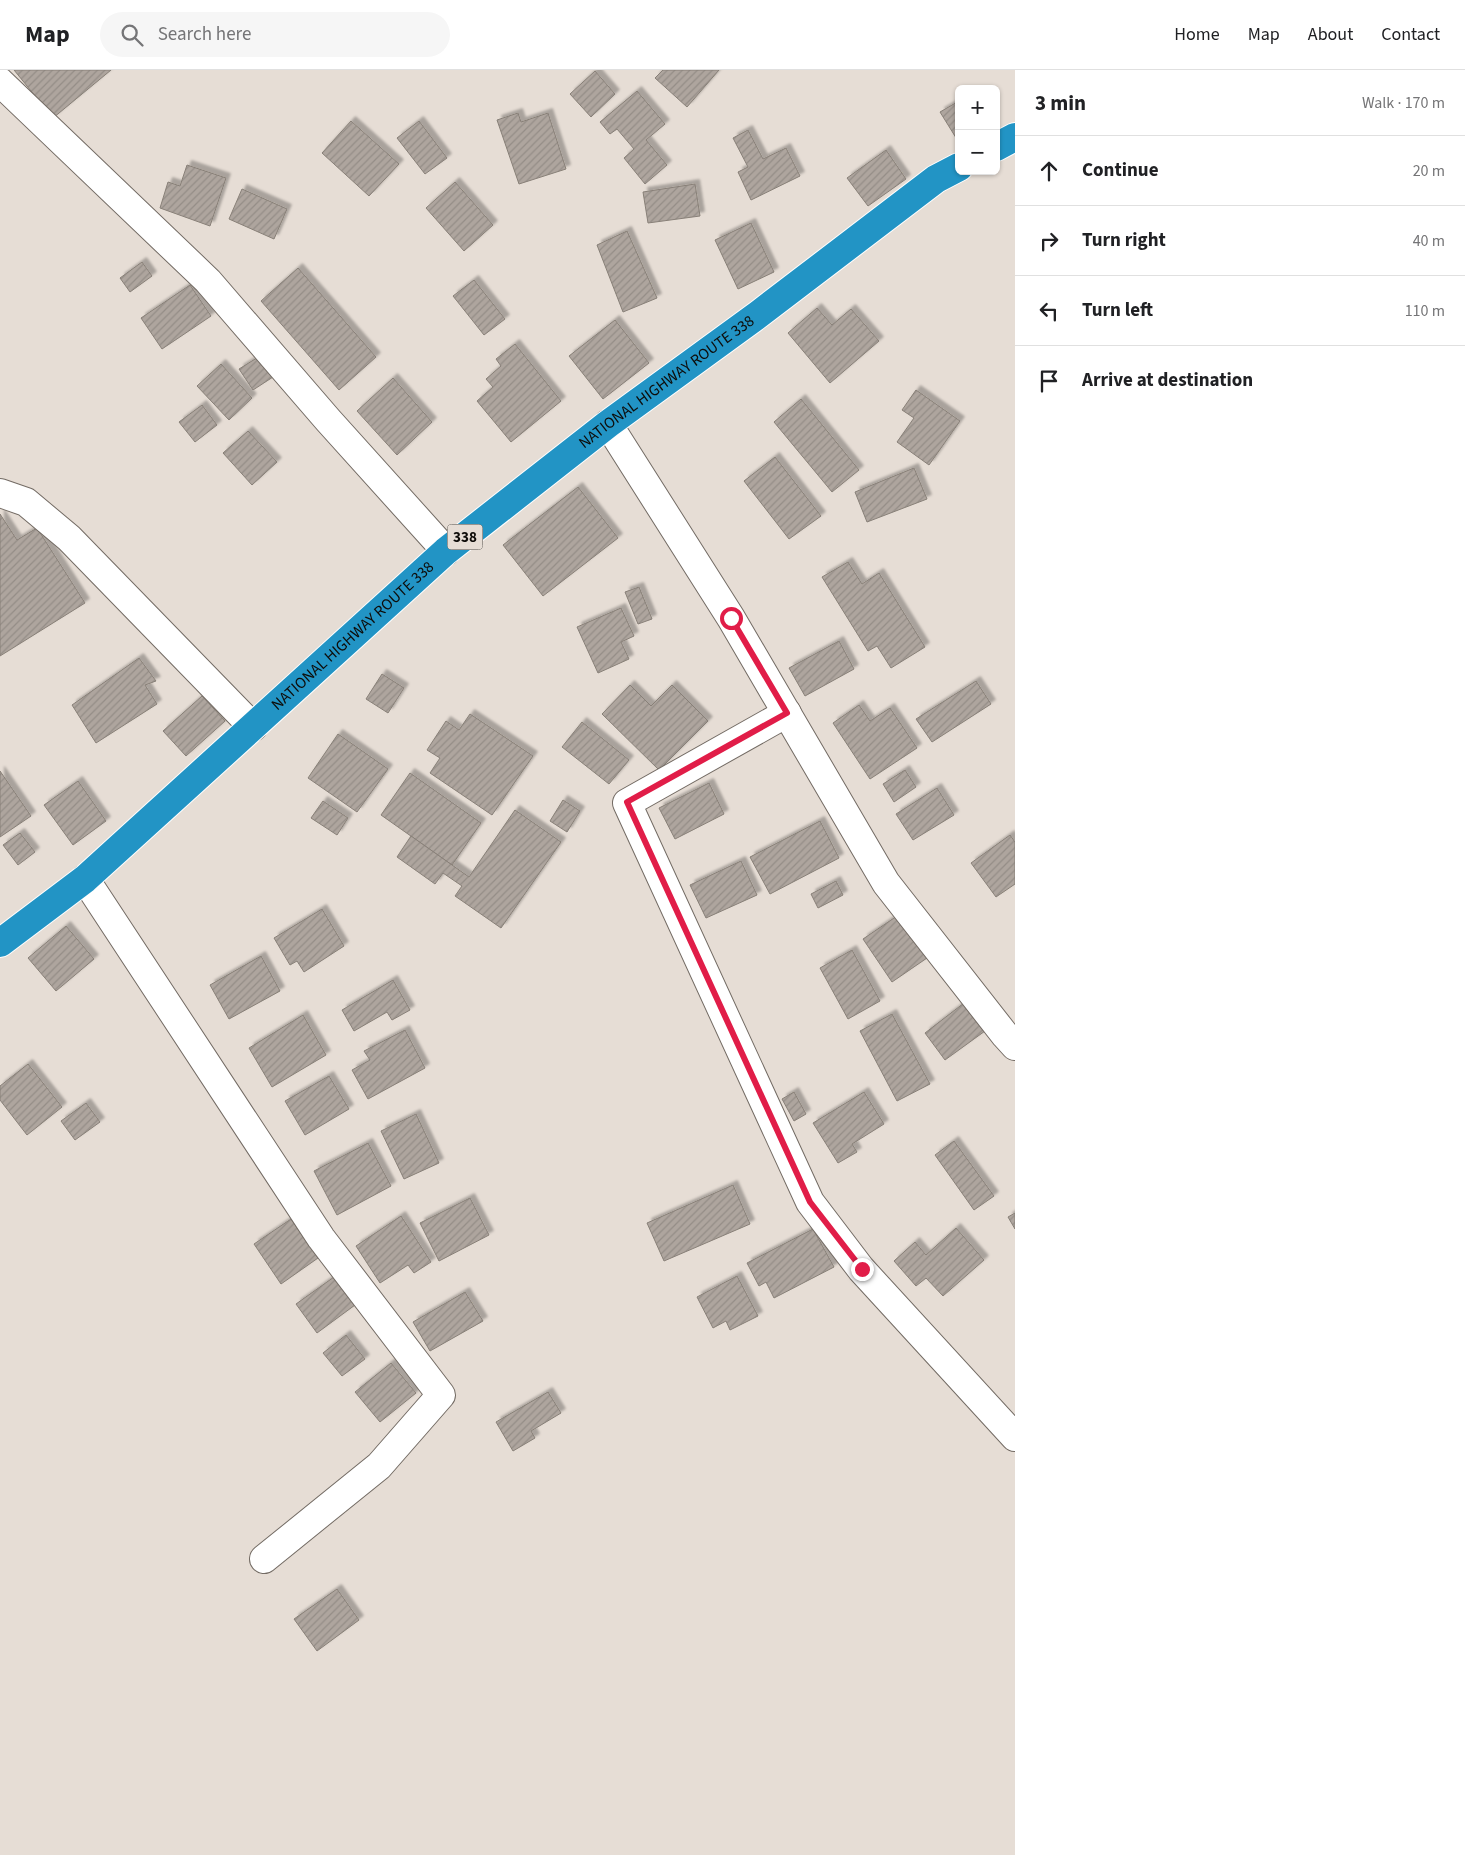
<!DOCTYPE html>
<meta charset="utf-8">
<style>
body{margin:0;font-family:"Source Sans 3",sans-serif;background:#f6f6f6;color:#202124}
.controls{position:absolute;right:15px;top:15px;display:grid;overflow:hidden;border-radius:8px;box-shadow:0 1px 4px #0004}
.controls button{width:45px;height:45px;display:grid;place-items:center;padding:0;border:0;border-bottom:1px solid #e0e0e0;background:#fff;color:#202124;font:25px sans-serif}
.stop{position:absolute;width:15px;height:15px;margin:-11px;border:4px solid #e11d48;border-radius:50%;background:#fff}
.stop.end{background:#e11d48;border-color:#fff;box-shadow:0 1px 5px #0008}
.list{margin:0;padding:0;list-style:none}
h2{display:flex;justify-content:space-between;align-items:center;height:65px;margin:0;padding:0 20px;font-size:21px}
h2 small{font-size:16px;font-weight:400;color:#757577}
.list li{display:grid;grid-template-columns:32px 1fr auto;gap:15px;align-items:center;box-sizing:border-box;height:70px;padding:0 20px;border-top:1px solid #e0e0e0}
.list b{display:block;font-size:19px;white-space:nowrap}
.list em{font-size:16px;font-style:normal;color:#757577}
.icon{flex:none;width:28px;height:28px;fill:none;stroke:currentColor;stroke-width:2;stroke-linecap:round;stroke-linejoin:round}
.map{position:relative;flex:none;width:1015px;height:1785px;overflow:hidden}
header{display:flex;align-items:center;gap:30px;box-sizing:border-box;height:70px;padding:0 25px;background:#fff;border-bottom:1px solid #e0e0e0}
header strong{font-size:24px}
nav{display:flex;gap:28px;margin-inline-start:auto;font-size:18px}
.search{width:350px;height:45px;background:#f6f6f6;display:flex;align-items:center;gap:12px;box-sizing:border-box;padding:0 18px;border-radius:28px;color:#757577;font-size:19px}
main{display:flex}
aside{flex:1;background:#fff}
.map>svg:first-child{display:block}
.building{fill:url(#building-hatch);stroke:#888078;filter:url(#shadow)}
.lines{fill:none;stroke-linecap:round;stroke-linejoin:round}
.street-casing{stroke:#736b64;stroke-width:30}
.highway-casing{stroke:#fff;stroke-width:30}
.street{stroke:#fff;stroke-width:28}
.highway{stroke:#2294c5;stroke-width:28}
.route{stroke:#e11d48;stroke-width:6}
.labels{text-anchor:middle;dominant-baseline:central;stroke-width:5;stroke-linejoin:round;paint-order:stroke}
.shield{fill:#e6ddd5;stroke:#4f4b46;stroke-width:1}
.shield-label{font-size:15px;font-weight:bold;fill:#0e0c09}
.street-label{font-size:16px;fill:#0e0c09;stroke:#e6ddd5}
</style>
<header>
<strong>Map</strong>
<div class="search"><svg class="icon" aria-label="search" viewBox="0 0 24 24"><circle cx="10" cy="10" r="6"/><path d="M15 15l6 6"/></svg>Search here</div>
<nav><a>Home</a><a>Map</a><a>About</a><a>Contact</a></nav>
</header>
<main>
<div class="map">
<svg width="1015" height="1785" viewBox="0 0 1015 1785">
<defs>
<pattern id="building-hatch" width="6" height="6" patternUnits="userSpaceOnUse" patternTransform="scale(1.25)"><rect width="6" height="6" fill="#aea59e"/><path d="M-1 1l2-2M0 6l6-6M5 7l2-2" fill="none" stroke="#948d87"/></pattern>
<filter id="shadow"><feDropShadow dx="4.5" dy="-4.5" stdDeviation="1" flood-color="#0004"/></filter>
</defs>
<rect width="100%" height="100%" fill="#e6ddd5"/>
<g class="building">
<path d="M14 0H111L53 48Z"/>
<path d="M663 0H719L687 37 655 8Z"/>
<path d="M595 1 615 24 591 47 570 24Z"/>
<path d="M637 21 665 54 646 70 667 95 645 114 624 88 634 79 617 59 610 64 600 52Z"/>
<path d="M959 31V71H958L940 42Z"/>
<path d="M518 43 521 52 548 43 566 99 519 114 497 50Z"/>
<path d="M351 51 399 94 369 126 322 83Z"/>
<path d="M419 51 447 88 425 104 397 68Z"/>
<path d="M748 60 763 89 786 78 800 106 751 130 738 102 748 97 733 68Z"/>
<path d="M886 80 906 109 868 136 847 108Z"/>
<path d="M187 95 226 108 210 156 160 138 168 112 180 116Z"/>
<path d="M455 112 493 155 464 181 426 138Z"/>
<path d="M695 114 700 146 648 153 643 122Z"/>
<path d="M242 119 287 139 274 169 229 149Z"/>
<path d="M751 153 774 202 738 219 715 170Z"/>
<path d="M627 161 657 228 623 242 597 175Z"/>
<path d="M142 192 152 206 130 222 120 208Z"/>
<path d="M298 198 376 287 339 320 261 231Z"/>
<path d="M474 210 505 249 484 265 453 226Z"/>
<path d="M190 215 211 246 162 279 141 248Z"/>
<path d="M817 238 832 255 851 239 879 271 830 313 788 263Z"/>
<path d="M615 250 649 293 603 329 569 286Z"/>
<path d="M515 274 561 331 511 372 477 331 493 317 486 309 501 296 496 289Z"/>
<path d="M260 286 273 307 253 320 239 299Z"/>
<path d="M221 294 252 328 229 350 197 316Z"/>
<path d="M393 308 432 352 397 385 357 341Z"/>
<path d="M916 320 960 351 929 395 897 372 914 348 902 340Z"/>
<path d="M801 329 859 400 832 422 774 352Z"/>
<path d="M202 335 217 355 195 372 179 352Z"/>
<path d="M248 361 277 392 252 415 223 383Z"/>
<path d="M775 387 821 446 789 469 744 411Z"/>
<path d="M914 398 927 429 867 452 855 422Z"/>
<path d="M578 417 618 468 543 526 503 475Z"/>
<path d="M0 444 17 470 37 458 85 533 0 586Z"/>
<path d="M848 492 862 514 879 503 925 577 891 598 877 576 868 581 822 507Z"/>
<path d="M639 517 652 549 638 554 625 522Z"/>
<path d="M621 538 634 566 621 572 629 589 598 603 577 557Z"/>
<path d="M839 571 854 599 805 626 789 598Z"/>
<path d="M139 588 156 611 145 615 157 634 96 673 72 635Z"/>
<path d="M382 604 404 618 388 643 366 629Z"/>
<path d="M976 611 991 634 932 672 916 649Z"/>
<path d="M630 615 651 636 672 615 708 651 659 700 602 644Z"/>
<path d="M202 626 225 651 186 686 163 661Z"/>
<path d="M859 635 870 651 890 638 917 678 870 709 833 653Z"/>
<path d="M470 644 533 686 492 745 430 703 440 688 427 680 446 651 459 660Z"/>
<path d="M582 652 629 690 609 714 562 677Z"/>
<path d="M338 664 388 699 357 742 308 708Z"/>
<path d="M905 700 916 717 894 732 883 714Z"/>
<path d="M0 701 31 746 0 767Z"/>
<path d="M410 703 481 753 452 795 381 745Z"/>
<path d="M78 711 106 751 73 775 44 735Z"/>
<path d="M709 713 724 744 675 769 659 738Z"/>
<path d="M937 718 954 745 913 770 896 744Z"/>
<path d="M563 730 580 741 567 762 550 751Z"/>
<path d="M323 731 348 748 337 765 311 748Z"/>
<path d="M515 740 561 772 501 858 455 826 462 816 443 803 435 814 397 787 411 766 469 807Z"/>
<path d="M820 751 839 788 770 824 750 787Z"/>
<path d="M20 763 35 782 18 795 3 775Z"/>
<path d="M1010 765 1015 772V814L996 827 971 793Z"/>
<path d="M741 791 757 825 706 848 690 815Z"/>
<path d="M836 811 843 825 818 838 811 824Z"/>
<path d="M322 839 344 876 304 902 297 891 290 895 274 868Z"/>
<path d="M897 846 927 888 892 912 863 869Z"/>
<path d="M66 856 94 889 56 921 28 888Z"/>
<path d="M852 880 880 931 848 949 820 898Z"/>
<path d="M261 886 280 921 229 949 210 915Z"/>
<path d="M393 910 410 940 392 950 387 942 354 961 342 940Z"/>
<path d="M964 933 985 961 945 990 925 963Z"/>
<path d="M892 944 930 1014 897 1031 860 961Z"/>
<path d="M303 945 326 985 272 1017 249 978Z"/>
<path d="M405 960 425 998 368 1029 352 1000 370 990 364 981Z"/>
<path d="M28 994 62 1037 27 1065 0 1030V1016Z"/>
<path d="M329 1006 349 1039 305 1065 285 1031Z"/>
<path d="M794 1022 806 1044 794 1051 782 1029Z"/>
<path d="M864 1022 884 1054 852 1074 857 1082 838 1093 813 1053Z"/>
<path d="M86 1033 100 1052 75 1070 61 1051Z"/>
<path d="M416 1044 439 1093 404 1109 381 1061Z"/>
<path d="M954 1071 994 1126 974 1140 935 1085Z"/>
<path d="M368 1073 391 1116 337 1145 314 1101Z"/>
<path d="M733 1115 750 1154 664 1191 647 1153Z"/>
<path d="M470 1128 489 1165 439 1191 420 1153Z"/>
<path d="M1015 1143V1159L1008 1147Z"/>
<path d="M401 1146 431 1192 414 1203 408 1195 380 1213 356 1176Z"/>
<path d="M291 1149 318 1188 281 1214 254 1174Z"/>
<path d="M956 1158 984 1190 943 1226 926 1208 916 1216 894 1191 915 1172 926 1185Z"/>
<path d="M813 1159 834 1197 774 1228 766 1212 759 1216 747 1193Z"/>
<path d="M737 1206 758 1246 730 1260 726 1251 713 1258 697 1227Z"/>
<path d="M334 1207 355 1235 317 1263 296 1234Z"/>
<path d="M465 1222 483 1251 430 1281 413 1252Z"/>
<path d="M346 1265 365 1289 342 1306 323 1283Z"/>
<path d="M391 1293 416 1323 380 1352 355 1322Z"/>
<path d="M548 1322 561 1343 531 1361 535 1368 513 1381 496 1352Z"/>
<path d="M337 1519 359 1550 317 1581 294 1549Z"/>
</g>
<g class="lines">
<g class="street-casing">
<g id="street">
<path d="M0 12 208 211 328 350 446 481"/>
<path d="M608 354 731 548 886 813 1005 965 1015 976"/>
<path d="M0 423 26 432 69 468 253 657"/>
<path d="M787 643 627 733 810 1132 861 1199 1015 1367"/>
<path d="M85 809 321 1168 441 1325 379 1396 264 1489"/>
</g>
</g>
<g class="highway-casing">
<g id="highway">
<path d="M996 77 1015 67"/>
<path id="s1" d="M0 873 85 809 446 481 608 354 759 244 936 109 959 97"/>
</g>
</g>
<use href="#street" class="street"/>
<use href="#highway" class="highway"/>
</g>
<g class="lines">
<path class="route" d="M731 548 787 643 627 732 810 1132 862 1199"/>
</g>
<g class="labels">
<rect class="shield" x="447.5" y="454.5" width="35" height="25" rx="4"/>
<g class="shield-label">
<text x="465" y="467">338</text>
</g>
<g class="street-label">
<text stroke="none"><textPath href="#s1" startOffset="872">NATIONAL HIGHWAY ROUTE 338</textPath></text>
<text stroke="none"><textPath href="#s1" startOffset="468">NATIONAL HIGHWAY ROUTE 338</textPath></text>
</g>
</g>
</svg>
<div class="controls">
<button>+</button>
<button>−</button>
</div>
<div class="stop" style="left:731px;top:548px"></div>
<div class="stop end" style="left:862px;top:1199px"></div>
</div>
<aside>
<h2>3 min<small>Walk · 170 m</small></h2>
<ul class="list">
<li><svg class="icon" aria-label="ahead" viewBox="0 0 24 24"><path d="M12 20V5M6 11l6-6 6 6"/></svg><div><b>Continue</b></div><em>20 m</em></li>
<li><svg class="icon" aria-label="right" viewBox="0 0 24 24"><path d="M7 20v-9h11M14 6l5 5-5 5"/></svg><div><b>Turn right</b></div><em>40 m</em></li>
<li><svg class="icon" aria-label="left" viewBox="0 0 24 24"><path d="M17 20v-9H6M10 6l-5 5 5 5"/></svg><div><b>Turn left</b></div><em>110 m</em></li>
<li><svg class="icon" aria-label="arrive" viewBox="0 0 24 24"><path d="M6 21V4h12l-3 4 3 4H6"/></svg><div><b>Arrive at destination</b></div></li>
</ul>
</aside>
</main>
